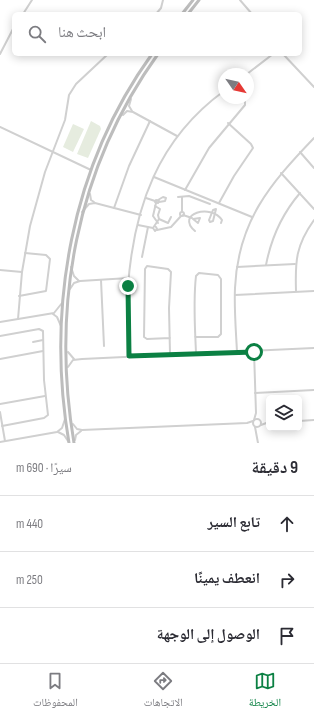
<!DOCTYPE html>
<html lang="ar">
<meta charset="utf-8">
<style>
body{margin:0;font-family:"Sofia Sans Condensed","Noto Naskh Arabic",sans-serif;background:#f2f2f3;color:#2b2b33;direction:rtl}
.controls{position:absolute;right:12px;bottom:12px;display:grid;overflow:hidden;border-radius:6px;box-shadow:0 2px 10px #0003}
.controls button{width:36px;height:36px;display:grid;place-items:center;padding:0;border:0;border-bottom:1px solid #e1e1e2;background:#fff;color:#2b2b33;font:20px sans-serif}
.compass{position:absolute;left:218px;top:68px;width:36px;height:36px;border-radius:50%;background:#fff;box-shadow:0 2px 10px #0003;rotate:124deg}
.stop{position:absolute;width:12px;height:12px;margin:-9px;border:3px solid #0b8043;border-radius:50%;background:#fff}
.stop.end{background:#0b8043;border-color:#fff;box-shadow:0 1px 4px #0008}
.list{margin:0;padding:0;list-style:none}
h2{display:flex;justify-content:space-between;align-items:center;height:52px;margin:0;padding:0 16px;font-size:17px}
h2 small{font-size:13px;font-weight:400;color:#7c7c81}
.list li{display:grid;grid-template-columns:26px 1fr auto;gap:12px;align-items:center;box-sizing:border-box;height:56px;padding:0 16px;border-top:1px solid #e1e1e2}
.list b{display:block;font-size:15px;white-space:nowrap}
.list em{font-size:13px;font-style:normal;color:#7c7c81}
.icon{flex:none;width:22px;height:22px;fill:none;stroke:currentColor;stroke-width:2;stroke-linecap:round;stroke-linejoin:round}
.map{position:relative;flex:none;width:314px;height:443px;overflow:hidden;direction:ltr}
.search{position:absolute;background:#fff;box-shadow:0 2px 10px #0003;left:12px;right:12px;top:12px;height:44px;display:flex;align-items:center;gap:10px;box-sizing:border-box;padding:0 14px;border-radius:6px;color:#7c7c81;font-size:15px}
.sheet{height:220px;background:#fff}
nav{display:flex;justify-content:space-around;align-items:center;box-sizing:border-box;height:56px;border-top:1px solid #e1e1e2;background:#fff;font-size:11px;color:#7c7c81}
nav a{display:grid;justify-items:center;gap:2px}
nav .on{color:#0b8043}
.map>svg:first-child{display:block}
.green{fill:#e6ecdf}
.lines{fill:none;stroke-linecap:round;stroke-linejoin:round}
.street{stroke:#d0d0d0;stroke-width:2}
.secondary{stroke:#bdbdbd;stroke-width:3}
.route{stroke:#0b8043;stroke-width:5}
</style>
<div class="map">
<svg width="314" height="443" viewBox="0 0 314 443">
<rect width="100%" height="100%" fill="#fff"/>
<g class="green">
<path d="M91 121 100 126 101 129 88 158 77 154Z"/>
<path d="M73 124 84 129 73 152 63 147Z"/>
</g>
<g class="lines">
<g class="street">
<path d="M240 0 252 14"/>
<path d="M23 14 32 0"/>
<path d="M156 14 161 8 163 0"/>
<path d="M0 54 14 27"/>
<path d="M283 54 314 87"/>
<path d="M247 74 273 54"/>
<path d="M131 99 129 106 132 111"/>
<path d="M123 115 127 111 133 112 177 136"/>
<path d="M0 127 91 170"/>
<path d="M300 152 314 168"/>
<path d="M281 173 314 209"/>
<path d="M154 177 252 217"/>
<path d="M185 190 209 148 245 105V101L242 98"/>
<path d="M90 194 91 200 94 202"/>
<path d="M178 197 189 196 210 204"/>
<path d="M182 197V212"/>
<path d="M146 198 155 201"/>
<path d="M156 200 159 201 158 203 155 202Z"/>
<path d="M158 200 163 197 166 198 165 201 159 202"/>
<path d="M156 203 153 216 158 223"/>
<path d="M219 203 234 176 253 148 251 144 228 123"/>
<path d="M155 206 160 209 158 215 159 219 168 223 171 217"/>
<path d="M114 208 129 166 150 121"/>
<path d="M216 209 213 221 210 222 209 220 213 210Z"/>
<circle cx="182" cy="214" r="2"/>
<path d="M82 212 89 204 95 203 141 215"/>
<path d="M183 215 192 218"/>
<path d="M200 218 198 223 193 219Z"/>
<path d="M138 225 153 228"/>
<path d="M156 227 157 229 155 231 153 228 159 219"/>
<path d="M157 230 171 227 181 216"/>
<path d="M195 231C175 214 211 203 222 220L221 223"/>
<path d="M142 257 148 227"/>
<path d="M266 265C271 239 282 214 300 193"/>
<path d="M71 267 74 276 79 281"/>
<path d="M237 267 295 264"/>
<path d="M0 270 22 272"/>
<path d="M101 280 104 346"/>
<path d="M70 289 74 283 80 281 129 278"/>
<path d="M296 291C295 261 296 245 314 220"/>
<path d="M235 295 314 291"/>
<path d="M19 296 46 291 50 259 46 255 25 253"/>
<path d="M53 314 57 317 61 326"/>
<path d="M18 319 22 272 30 226 45 172 65 120 69 95 76 84 108 54"/>
<path d="M0 322 54 313 62 303"/>
<path d="M0 336 39 329 43 331 44 380 48 415 44 418 2 426"/>
<path d="M195 337H218L221 334V279L218 275 199 273 196 276C193 302 195 327 196 353"/>
<path d="M170 338 147 339 144 337 145 269 147 266 168 269 171 272 169 308 170 354"/>
<path d="M33 342 43 340"/>
<path d="M254 351 256 413 254 420"/>
<path d="M68 352 74 359"/>
<path d="M237 352C236 331 234 309 235 288 238 221 270 184 314 138"/>
<path d="M129 356C129 333 126 309 128 286 134 207 158 139 224 91"/>
<path d="M0 359 43 351"/>
<path d="M68 367 73 360 82 359 314 348"/>
<path d="M255 393 314 390"/>
<path d="M0 404 45 396"/>
<path d="M0 412 5 441"/>
<circle cx="257" cy="423" r="4"/>
<path d="M299 421 314 420"/>
<path d="M73 424 77 429 82 430 247 423 253 421"/>
<path d="M261 425 269 422"/>
<path d="M255 427 258 443"/>
<path d="M58 432 64 435 68 441"/>
<path d="M75 440 76 435 81 431"/>
<path d="M0 442 57 432 62 428 65 419"/>
</g>
<g class="secondary">
<path d="M182 14 193 0"/>
<path d="M188 14 199 0"/>
<path d="M69 443C46 308 71 166 152 54"/>
<path d="M74 443C51 306 76 168 158 54"/>
</g>
</g>
<g class="lines">
<path class="route" d="M128 286 129 356 254 352"/>
</g>
</svg>
<div class="controls">
<button><svg class="icon" aria-label="layers" viewBox="0 0 24 24"><path d="M12 4l9 5-9 5-9-5zM3 14l9 5 9-5"/></svg></button>
</div>
<svg class="compass" viewBox="-18 -18 36 36"><path d="M0-13l5 13h-10z" fill="#e53935"/><path d="M0 13l5-13h-10z" fill="#7c7c81"/></svg>
<div class="stop" style="left:254px;top:352px"></div>
<div class="stop end" style="left:128px;top:286px"></div>
<div class="search"><svg class="icon" aria-label="search" viewBox="0 0 24 24"><circle cx="10" cy="10" r="6"/><path d="M15 15l6 6"/></svg>ابحث هنا</div>
</div>
<section class="sheet">
<h2>9 دقيقة<small>سيرًا · 690 m</small></h2>
<ul class="list">
<li><svg class="icon" aria-label="ahead" viewBox="0 0 24 24"><path d="M12 20V5M6 11l6-6 6 6"/></svg><div><b>تابع السير</b></div><em>440 m</em></li>
<li><svg class="icon" aria-label="right" viewBox="0 0 24 24"><path d="M7 20v-9h11M14 6l5 5-5 5"/></svg><div><b>انعطف يمينًا</b></div><em>250 m</em></li>
<li><svg class="icon" aria-label="arrive" viewBox="0 0 24 24"><path d="M6 21V4h12l-3 4 3 4H6"/></svg><div><b>الوصول إلى الوجهة</b></div></li>
</ul>
</section>
<nav>
<a class="on"><svg class="icon" aria-label="map" viewBox="0 0 24 24"><path d="M3 6l6-2 6 2 6-2v14l-6 2-6-2-6 2zM9 4v14M15 6v14"/></svg>الخريطة</a>
<a><svg class="icon" aria-label="directions" viewBox="0 0 24 24"><path d="M12 3l9 9-9 9-9-9zM9 14v-3h6M13 9l2 2-2 2"/></svg>الاتجاهات</a>
<a><svg class="icon" aria-label="saved" viewBox="0 0 24 24"><path d="M7 4h10v16l-5-4-5 4z"/></svg>المحفوظات</a>
</nav>
